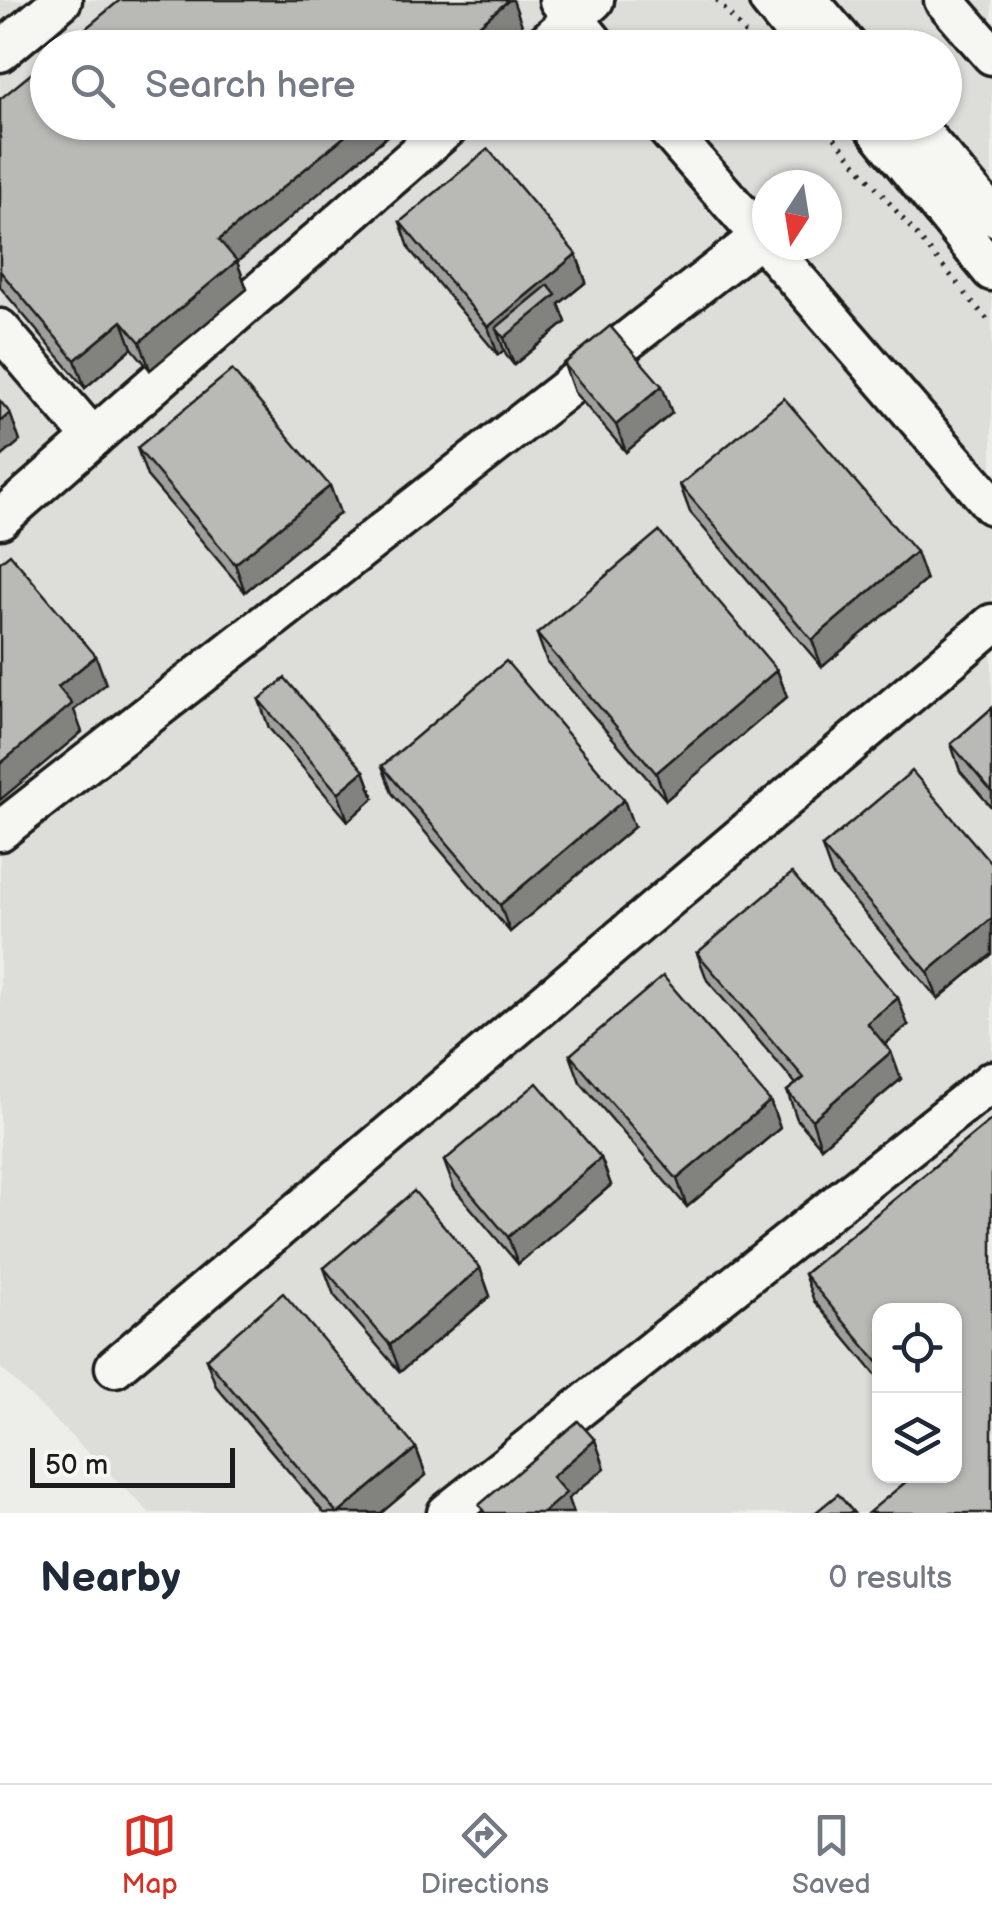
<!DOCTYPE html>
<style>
body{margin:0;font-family:"Balsamiq Sans",sans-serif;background:#f2f2f3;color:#1f2937}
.controls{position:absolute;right:30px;bottom:30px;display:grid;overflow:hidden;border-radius:20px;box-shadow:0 2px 8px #0004}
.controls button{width:90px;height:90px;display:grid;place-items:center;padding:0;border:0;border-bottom:2px solid #e0e1e3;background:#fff;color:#1f2937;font:50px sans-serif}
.compass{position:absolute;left:752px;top:170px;width:90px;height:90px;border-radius:50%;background:#fff;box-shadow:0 2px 8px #0004;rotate:192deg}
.scale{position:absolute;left:30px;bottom:25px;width:205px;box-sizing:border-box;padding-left:10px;border:5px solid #1c1c1c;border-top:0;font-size:28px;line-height:35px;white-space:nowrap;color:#1c1c1c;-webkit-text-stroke:8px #f6f6f2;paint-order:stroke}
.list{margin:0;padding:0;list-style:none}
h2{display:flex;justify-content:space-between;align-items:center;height:130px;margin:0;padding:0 40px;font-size:42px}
h2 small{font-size:32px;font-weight:400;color:#747a83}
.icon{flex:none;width:55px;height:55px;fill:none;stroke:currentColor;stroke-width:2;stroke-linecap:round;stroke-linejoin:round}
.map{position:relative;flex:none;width:992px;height:1513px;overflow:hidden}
.search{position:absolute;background:#fff;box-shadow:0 2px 8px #0004;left:30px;right:30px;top:30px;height:110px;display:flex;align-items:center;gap:25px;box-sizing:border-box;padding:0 35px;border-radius:55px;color:#747a83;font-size:38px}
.sheet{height:270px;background:#fff}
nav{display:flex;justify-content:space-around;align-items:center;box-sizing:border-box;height:140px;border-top:2px solid #e0e1e3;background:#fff;font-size:28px;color:#747a83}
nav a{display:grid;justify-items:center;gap:5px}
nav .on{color:#d93025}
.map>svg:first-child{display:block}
.built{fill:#ddddda;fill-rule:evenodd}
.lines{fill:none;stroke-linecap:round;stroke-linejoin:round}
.minor-casing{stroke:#1c1c1c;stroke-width:45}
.path{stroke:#1c1c1c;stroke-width:5;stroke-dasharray:2.5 8;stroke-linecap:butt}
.minor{stroke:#f6f6f2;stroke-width:38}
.wall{fill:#9f9f9d;stroke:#1c1c1c;stroke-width:2.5}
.shaded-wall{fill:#82827f;stroke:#1c1c1c;stroke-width:2.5}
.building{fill:#b9b9b6;stroke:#1c1c1c;stroke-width:2.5}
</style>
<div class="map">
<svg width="992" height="1513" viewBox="0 0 992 1513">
<rect width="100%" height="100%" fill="#edede9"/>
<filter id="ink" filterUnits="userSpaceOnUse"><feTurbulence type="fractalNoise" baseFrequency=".01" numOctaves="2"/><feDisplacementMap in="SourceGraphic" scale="20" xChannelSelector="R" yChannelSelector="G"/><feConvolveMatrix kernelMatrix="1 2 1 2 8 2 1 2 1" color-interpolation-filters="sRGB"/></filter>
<g filter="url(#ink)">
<path class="built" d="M0 0H992V1513H150L0 1367ZM48 48H944V122H48ZM767 185H827V245H767ZM880 1310H954V1476H880Z"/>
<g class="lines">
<g class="minor-casing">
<g id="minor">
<path d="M559 0 598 48"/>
<path d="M769 0 808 48"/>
<path d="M808 0 849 48"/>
<path d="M944 0 992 55"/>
<path d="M540 48 594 0"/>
<path d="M0 52 62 0"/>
<path d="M661 122 767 244"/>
<path d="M871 122 992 271"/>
<path d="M912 122 992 216"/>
<path d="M767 245 992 505"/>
<path d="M0 329 93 438"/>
<path d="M0 519 454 122"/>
<path d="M0 831 760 237"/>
<path d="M115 1367 992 624"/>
<path d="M447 1513 992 1081"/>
</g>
</g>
<g class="path">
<path d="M717 0 757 48"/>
<path d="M821 122 958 284"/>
<path d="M965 293 992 325"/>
</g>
<use href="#minor" class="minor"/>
</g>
<g class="wall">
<path d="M0 99 48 122H404L237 262 247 289 150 370 132 348 85 388 0 287Z"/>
<path d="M400 222 576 254 586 282 559 304 566 322 514 365 506 355 504 350 498 355 410 250Z"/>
<path d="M564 364 672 413 626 452 574 392Z"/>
<path d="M137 448 330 486 340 513 245 592 147 476Z"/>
<path d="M680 485 926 580 822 667 690 512Z"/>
<path d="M537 634 777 670 787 697 666 800 547 662Z"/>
<path d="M259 700 364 771 374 798 348 821 269 728Z"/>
<path d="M992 708V808L960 771 951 744Z"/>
<path d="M382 766 634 827 510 932 392 793Z"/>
<path d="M822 847 992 864V954L938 999 832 875Z"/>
<path d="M697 953 908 1025 885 1044 901 1079 821 1147 797 1119 787 1091 796 1084 707 980Z"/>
<path d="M570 1055 770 1101 780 1128 687 1207 580 1082Z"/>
<path d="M992 1119 954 1476V1310H880V1380L814 1301 804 1274Z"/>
<path d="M601 1158 611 1185 518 1264 454 1188 444 1161Z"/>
<path d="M324 1268H480L490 1296 400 1372 334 1295Z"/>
<path d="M206 1359 416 1448 426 1475 381 1513H324L216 1386Z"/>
</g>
<g class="shaded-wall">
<path d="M509 0H513L522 25 495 48H452Z"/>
<path d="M362 122H404L237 262 247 289 150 370 140 342 219 240Z"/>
<path d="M576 254 586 282 559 304 566 322 514 365 504 338 496 328 504 350 498 355 488 327Z"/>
<path d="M122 321 132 348 85 388 75 360Z"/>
<path d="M662 386 672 413 626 452 616 425Z"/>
<path d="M10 413 20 441 0 458V422Z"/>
<path d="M330 486 340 513 245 592 235 564Z"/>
<path d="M916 552 926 580 822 667 812 640Z"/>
<path d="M96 656 106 684 74 710 82 732 0 800V764L58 687Z"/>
<path d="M777 670 787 697 666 800 656 773Z"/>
<path d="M364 771 374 798 348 821 338 793Z"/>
<path d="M624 800 634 827 510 932 500 905Z"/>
<path d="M992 918V954L938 999 928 972Z"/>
<path d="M898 998 908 1025 877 1051 867 1023Z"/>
<path d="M891 1052 901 1079 821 1147 812 1120Z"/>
<path d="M770 1101 780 1128 687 1207 677 1179Z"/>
<path d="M601 1158 611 1185 518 1264 508 1237Z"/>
<path d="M480 1268 490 1296 400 1372 390 1345Z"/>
<path d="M595 1440 605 1468 568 1499 573 1513H543L552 1477Z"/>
<path d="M416 1448 426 1475 381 1513H339Z"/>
</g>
<g class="building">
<path d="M120 0H509L452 48H62Z"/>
<path d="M48 60V122H362L219 240 237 261 140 342 122 321 75 360 0 271V99Z"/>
<path d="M488 149 576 254 488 327 400 222Z"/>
<path d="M548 285 556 295 504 338 496 328Z"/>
<path d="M610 326 662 386 616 425 564 364Z"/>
<path d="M232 370 330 486 235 564 137 448Z"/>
<path d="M784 398 916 552 812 640 680 485Z"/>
<path d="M0 401 10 413 0 422Z"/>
<path d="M659 531 777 670 656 773 537 634Z"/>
<path d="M10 554 96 656 58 687 72 704 0 764V562Z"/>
<path d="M506 661 624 800 500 905 382 766Z"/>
<path d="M285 678 364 771 338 793 259 700Z"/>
<path d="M992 708V792L951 744Z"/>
<path d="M912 771 992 864V918L928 972 822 847Z"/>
<path d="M792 873 898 998 867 1023 891 1052 812 1120 787 1091 804 1078 697 953Z"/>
<path d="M663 976 770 1101 677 1179 570 1055Z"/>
<path d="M537 1083 601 1158 508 1237 444 1161Z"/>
<path d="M992 1119V1513H868L913 1476H954V1310H880V1365L804 1274Z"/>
<path d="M414 1191 480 1268 390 1345 324 1268Z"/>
<path d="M283 1293 416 1448 339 1513H337L206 1359Z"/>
<path d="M578 1421 595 1440 552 1477 566 1493 543 1513H485L479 1505Z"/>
<path d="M838 1494 854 1513H815Z"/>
</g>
</g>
</svg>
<div class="controls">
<button><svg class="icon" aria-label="locate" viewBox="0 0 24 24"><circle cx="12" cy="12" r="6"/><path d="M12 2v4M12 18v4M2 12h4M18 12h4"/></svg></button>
<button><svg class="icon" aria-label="layers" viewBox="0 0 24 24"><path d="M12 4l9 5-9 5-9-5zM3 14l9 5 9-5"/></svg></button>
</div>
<svg class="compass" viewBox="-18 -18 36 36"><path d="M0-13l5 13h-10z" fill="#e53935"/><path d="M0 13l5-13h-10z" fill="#747a83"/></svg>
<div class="scale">50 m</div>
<div class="search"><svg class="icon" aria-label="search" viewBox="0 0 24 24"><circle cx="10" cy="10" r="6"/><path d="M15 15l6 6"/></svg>Search here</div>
</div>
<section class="sheet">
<h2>Nearby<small>0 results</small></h2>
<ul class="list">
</ul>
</section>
<nav>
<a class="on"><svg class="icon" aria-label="map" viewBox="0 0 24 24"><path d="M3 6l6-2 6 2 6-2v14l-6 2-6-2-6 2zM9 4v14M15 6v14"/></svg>Map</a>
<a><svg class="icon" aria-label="directions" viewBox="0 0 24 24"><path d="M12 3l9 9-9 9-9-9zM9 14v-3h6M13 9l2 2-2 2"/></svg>Directions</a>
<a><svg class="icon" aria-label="saved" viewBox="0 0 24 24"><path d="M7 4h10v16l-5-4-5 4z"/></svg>Saved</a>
</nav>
